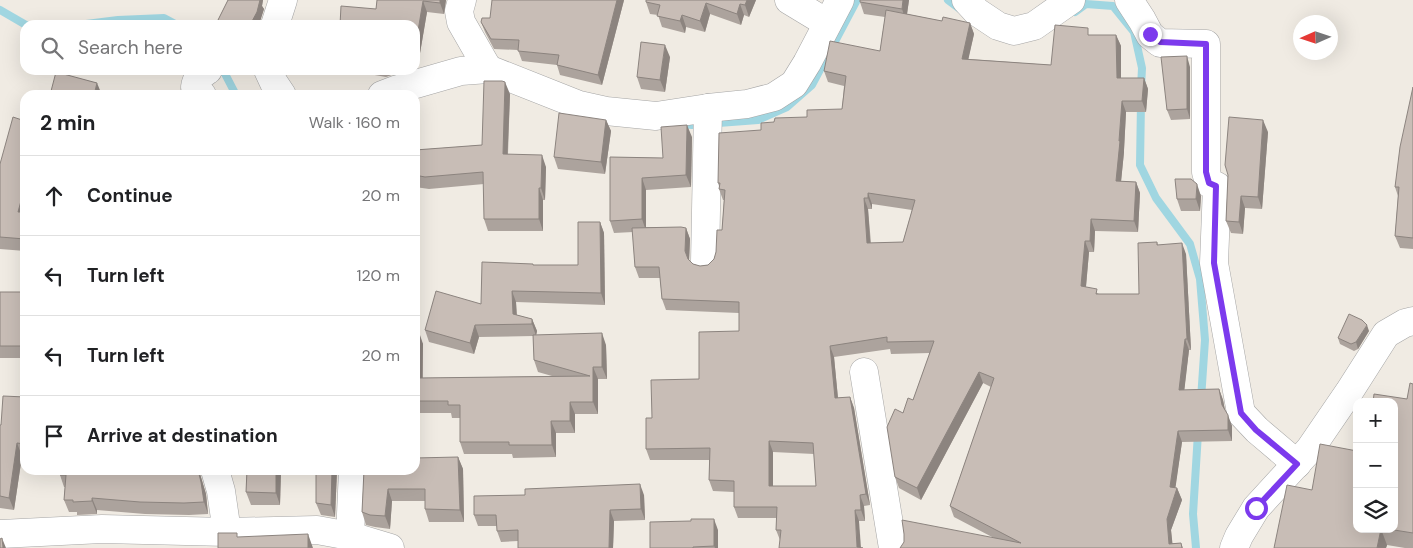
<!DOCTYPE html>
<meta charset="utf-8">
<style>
body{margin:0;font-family:"DM Sans",sans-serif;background:#f6f6f6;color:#202124}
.controls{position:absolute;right:15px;bottom:15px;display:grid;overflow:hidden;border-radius:10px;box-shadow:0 5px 20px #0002}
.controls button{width:45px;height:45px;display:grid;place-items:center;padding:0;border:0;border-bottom:1px solid #e0e0e0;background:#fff;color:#202124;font:25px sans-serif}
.compass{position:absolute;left:1293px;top:15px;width:45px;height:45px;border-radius:50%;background:#fff;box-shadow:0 5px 20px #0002;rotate:267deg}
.stop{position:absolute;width:15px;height:15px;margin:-11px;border:4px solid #7c3aed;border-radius:50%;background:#fff}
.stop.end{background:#7c3aed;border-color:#fff;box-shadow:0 1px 5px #0008}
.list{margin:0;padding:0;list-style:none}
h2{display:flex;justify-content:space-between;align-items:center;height:65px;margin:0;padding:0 20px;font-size:21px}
h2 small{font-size:16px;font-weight:400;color:#757577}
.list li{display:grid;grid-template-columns:32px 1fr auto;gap:15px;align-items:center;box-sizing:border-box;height:80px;padding:0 20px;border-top:1px solid #e0e0e0}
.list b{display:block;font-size:19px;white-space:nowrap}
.list em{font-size:16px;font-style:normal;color:#757577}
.icon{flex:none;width:28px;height:28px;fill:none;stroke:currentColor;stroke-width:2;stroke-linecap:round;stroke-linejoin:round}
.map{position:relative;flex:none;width:1413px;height:548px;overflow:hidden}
.search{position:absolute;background:#fff;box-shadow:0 5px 20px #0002;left:20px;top:20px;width:400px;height:55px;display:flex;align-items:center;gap:12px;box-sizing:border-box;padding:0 18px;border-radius:15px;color:#757577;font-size:19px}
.panel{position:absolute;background:#fff;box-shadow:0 5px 20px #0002;left:20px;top:90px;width:400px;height:385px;border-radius:15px}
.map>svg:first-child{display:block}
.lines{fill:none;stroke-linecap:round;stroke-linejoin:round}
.stream{stroke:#a0d6e1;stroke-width:8}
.street-casing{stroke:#a5a5a5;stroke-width:29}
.street{stroke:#fff;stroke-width:28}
.wall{fill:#aca39d;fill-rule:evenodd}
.shaded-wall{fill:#8c847f}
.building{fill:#c8bdb6;stroke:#8c847f;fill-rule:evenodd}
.route{stroke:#7c3aed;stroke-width:6}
</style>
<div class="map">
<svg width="1413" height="548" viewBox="0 0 1413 548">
<rect width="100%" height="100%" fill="#f0ebe3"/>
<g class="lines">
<g class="stream">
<path d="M948 0 960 9"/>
<path d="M0 10 26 25"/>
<path d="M1075 12 1086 4 1113 6 1134 32 1142 68 1141 88"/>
<path d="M78 25 118 20 164 18 177 25"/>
<path d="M223 70 236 95"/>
<path d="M1141 102 1140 165 1156 198 1190 244 1200 279 1205 340 1201 399"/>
<path d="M679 124 692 125 758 120 787 107 812 85 857 0"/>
<path d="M1196 548 1193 514 1198 433"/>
</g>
<g class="street-casing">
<g id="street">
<path d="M462 0 459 11 461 22 488 69"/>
<path d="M789 0 827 23"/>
<path d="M966 0 977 12 998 26 1014 31 1034 26 1071 0"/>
<path d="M1129 0 1142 20 1150 35 1160 43 1206 44V172L1209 183 1217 186 1214 263 1241 413 1257 430 1297 464"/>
<path d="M275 25 283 0"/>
<path d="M268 70 274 83 282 95"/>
<path d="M202 95 195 87C196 78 201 75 208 70"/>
<path d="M382 95 395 90 461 71 488 69 579 105 606 111 656 116 708 108 747 104 774 97 794 84 807 63 840 0"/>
<path d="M705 262 708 108"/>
<path d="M864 372 893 548"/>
<path d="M215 470 221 491 227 532"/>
<path d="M0 534 102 529 227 532 317 530 350 536 390 548"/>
<path d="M350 536 353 470"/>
<path d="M1234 548 1239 536 1256 508 1310 449 1349 392 1386 334 1405 323 1413 321"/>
</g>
</g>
<use href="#street" class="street"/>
</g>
<g class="wall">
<path d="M228 0H263L262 6 264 9 258 25H219L218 20Z"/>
<path d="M377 0H446L444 14 427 12 419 59H415V25L376 9Z"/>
<path d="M624 0 602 85 560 75 557 65 522 61 518 50 494 49 485 32 481 22 490 18Z"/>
<path d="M646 0H756L749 17 744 15 741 25 710 14 705 32 686 27 685 33 662 27 658 15 650 14 646 2Z"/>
<path d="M860 0H909L907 14 942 21 970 23 974 34 968 59 1051 65 1091 35H1116L1121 46V78H1144L1148 89 1146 112H1126L1124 150V152L1121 181 1136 182 1140 193 1138 232 1095 231 1094 252H1089L1086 287 1099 294H1139L1157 242 1158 245 1186 254 1191 350H1189L1184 390 1219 389 1223 400 1225 410 1232 426V441L1182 442 1175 488H1177L1182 500 1171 530 1172 543H1181L1183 548H900L994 538 954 517 950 506 991 387 983 383 921 500 899 488 895 477 903 413 913 400 930 353 891 354 890 349 834 357 838 398 850 397 854 408 870 505 864 506 865 521H859L780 540 776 530 777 518H738L734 507V492L713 491 709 480V460H650L646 449 652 418 699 379 739 331V313L666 310 662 299 660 278H639L635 267 633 232 614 233 610 221V157L663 158 692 137 691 187 646 190V227L686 228 690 239 689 261 693 264 700 266 708 265 714 259 722 230 724 200H723L719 189V186L718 183 761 130 774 122 807 117 842 109 844 86 828 82 824 71 880 51 885 17 864 14 860 2ZM872 204 912 210 903 242 871 243 868 209H872ZM773 452 814 454 816 486H773Z"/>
<path d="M670 57 665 92 641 89 637 77Z"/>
<path d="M1190 67V119L1171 120 1167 110Z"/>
<path d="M368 70H401L400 72 386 77 369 74Z"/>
<path d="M1413 87V249L1400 248 1395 236 1398 196 1395 187Z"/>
<path d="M510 94 508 154 546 167 545 200H543V231H488L484 219V184L429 189 415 187V120L419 129 416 150 482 145Z"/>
<path d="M606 120 611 131 605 174 558 169 554 157Z"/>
<path d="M25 121V251L0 249V164Z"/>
<path d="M1268 132 1262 209 1245 208 1243 234 1231 233 1226 221 1228 175Z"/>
<path d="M1201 196 1200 211H1181L1177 199Z"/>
<path d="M600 222 604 233 605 305 516 302 517 315 532 319 537 331 536 335 606 345 607 379H598V414H575V433H556V457L513 458 512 454H464L460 442V418H452L451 413H415V331L423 344V378L552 376 538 372 534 360 533 336 479 337 474 354 429 342 425 330 481 304 533 265H578Z"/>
<path d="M415 256 418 265 417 302H415Z"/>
<rect x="0" y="292" width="25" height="66"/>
<path d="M1369 331 1358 349 1354 351 1340 344 1338 338Z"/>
<path d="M1413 384V548H1405L1387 545 1386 548H1274L1312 490 1357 529H1394L1407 399Z"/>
<path d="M25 397V456H22L14 510 0 508V425H1Z"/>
<path d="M458 457 463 469 464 522H429L425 509V501H392L390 529 375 527 366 525 362 512 364 470Z"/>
<path d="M60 470H200V474L206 494 208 514 189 515 145 514 97 510V514L77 515V512H69L64 500 65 487H64L60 475Z"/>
<path d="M247 470H281L280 505H251L246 492Z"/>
<path d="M316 470H337L335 517 321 515 316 503Z"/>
<path d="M644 495 645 520 614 521 613 548H518V541L501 542 497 531V526H478L474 515Z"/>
<path d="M718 530V548H650Z"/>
</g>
<g class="shaded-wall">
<path d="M259 0H263L262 6 264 9 260 22 258 25H250Z"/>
<path d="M440 0H446L444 14 440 3Z"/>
<path d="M617 0H624L602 85 598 75Z"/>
<path d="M747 0H756L749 17 745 5Z"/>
<path d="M903 0H909L906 21 902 9Z"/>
<path d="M423 1 427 12 419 59 415 49Z"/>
<path d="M706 3 710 14 705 32 700 21Z"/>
<path d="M740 4 744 15 741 25 737 14Z"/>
<path d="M682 15 686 27 685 33 680 21Z"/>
<path d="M970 23 974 34 966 70 962 59Z"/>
<path d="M1116 35 1121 46V89L1117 78Z"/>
<path d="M665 45 670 57 665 92 660 80Z"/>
<path d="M1187 56 1190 67V119L1187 109Z"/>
<path d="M1144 78 1148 89 1146 112 1142 101Z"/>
<path d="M505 82 510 94 507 166 503 154Z"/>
<path d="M97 83 102 95H94Z"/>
<path d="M1122 101 1126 112 1124 150V152L1120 192 1116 181Z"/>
<path d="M415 120 419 129 415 158Z"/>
<path d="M606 120 611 131 605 174 601 162Z"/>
<path d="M1263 120 1268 132 1262 209 1258 197Z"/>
<path d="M687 125 692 137 691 187 686 175Z"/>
<path d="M542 155 546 167 545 200 541 188Z"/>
<path d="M642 178 646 190V231L642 219Z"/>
<path d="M1136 182 1140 193 1138 232 1134 221Z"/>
<path d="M1197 184 1201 196 1200 211 1196 199Z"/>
<path d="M25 186V214L18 212Z"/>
<path d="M539 188 543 200V231L539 219Z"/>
<path d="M868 193 872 204V209L868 198Z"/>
<path d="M1241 196 1245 208 1243 234 1239 222Z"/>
<path d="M864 198 868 209 871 254 867 243Z"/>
<path d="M1091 219 1095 231 1094 252 1090 241Z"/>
<path d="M600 222 604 233 605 305 601 293Z"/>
<path d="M415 223 417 230 415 254Z"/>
<path d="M686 228 690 239 689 262 688 259 685 251Z"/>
<path d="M1085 241 1089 252 1085 297 1081 286Z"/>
<path d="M1182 243 1186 254 1191 350 1187 339Z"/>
<path d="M415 256 418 265 417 302 415 295Z"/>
<path d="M512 291 516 302 517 325 513 314Z"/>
<path d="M532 319 537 331 536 336 532 324Z"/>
<path d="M475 325 479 337 474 354 470 343Z"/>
<path d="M1367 325 1369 331 1358 349 1356 342Z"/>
<path d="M419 332 423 344 422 390 418 378Z"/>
<path d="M602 333 606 345 607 379 602 367Z"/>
<path d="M1185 339 1189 350 1183 402 1179 390Z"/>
<path d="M830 346 834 357 839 409 835 398Z"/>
<path d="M593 367 598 379V414L593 402Z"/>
<path d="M979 372 983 383 921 500 917 488Z"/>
<path d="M1219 389 1223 400 1226 416 1222 405Z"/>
<path d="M850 397 854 408 870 505 866 494Z"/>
<path d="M570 402 575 414V433L570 421Z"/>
<path d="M1228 415 1232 426V441L1228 430Z"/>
<path d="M551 421 556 433V457L552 445Z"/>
<path d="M1178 431 1182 442 1174 498 1170 487Z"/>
<path d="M769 441 773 452V498L769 486Z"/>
<path d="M17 443 22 456 14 510 9 498Z"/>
<path d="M458 457 463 469 464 522 460 510Z"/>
<path d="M198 470H200V474L206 494 208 514 204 502Z"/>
<path d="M276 470H281L280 505 276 493Z"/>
<path d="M332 470H337L335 517 331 505Z"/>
<path d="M640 484 644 495 645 520 641 509Z"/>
<path d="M1177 488 1182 500 1171 530 1173 548 1169 544 1167 519Z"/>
<path d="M388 489 392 501 390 529 385 516Z"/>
<path d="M860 495 864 506 865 521 861 510Z"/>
<path d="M92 498 97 510V514L92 501Z"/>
<path d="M610 510 614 521 613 548H609Z"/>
<path d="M855 510 859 521 861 548H857Z"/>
<path d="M714 519 718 530V548H715L714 546Z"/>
<path d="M1381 529 1387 545 1386 548H1377Z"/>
<path d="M308 534 313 548H308Z"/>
<path d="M2 538 6 548H3Z"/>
</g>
<g class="building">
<path d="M228 0H260L257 12 250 25H227L218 20Z"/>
<path d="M377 0H440V3L423 1 415 49V25H340L341 6 376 9Z"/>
<path d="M492 0H617L598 75 557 65 559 55 518 51 519 40 491 39 481 22 482 18H490Z"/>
<path d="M646 0H747L745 5 740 4 737 14 706 3 700 21 682 15 680 21 657 16 660 5 646 2Z"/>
<path d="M860 0H903L902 9 860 2Z"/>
<path d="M886 10 942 21 943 17 970 23 962 59 1051 65 1055 25 1088 28V35H1116L1117 78H1144L1142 101H1122L1119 141H1120L1116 181 1136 182 1134 221 1091 219 1090 241H1085L1081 286 1097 289 1096 294H1139L1138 243 1157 242V245L1182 243 1187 339H1185L1179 390 1219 389 1222 405 1228 415V430L1178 431 1170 487 1177 488 1167 519 1169 544 1181 543 1182 548H900L904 542V534L902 520 1021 543 950 506 994 378 979 372 917 488 895 477 887 427 895 409 903 413 908 398 913 400 934 341 887 342V337L830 346 835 398 850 397 866 494 860 495 861 510H855L857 547 863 548H779L781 530H776L777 507H734V481L709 480 710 448 646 449V418H652L651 380 699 379V332L739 331V302L662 299 659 267H635L632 228 681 227 686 228 685 251 688 259 693 264 700 266 708 265 714 259 716 252 717 230H722L725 190 719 189 720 183H718L719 133 761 130V123L774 122 775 118 807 117V110L842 109 846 76 824 71 830 41 880 51ZM868 193 915 200 903 242 867 243 864 198H868ZM769 441 813 443 816 486H769Z"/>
<path d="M641 42 665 45 660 80 637 77Z"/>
<path d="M1187 56V109L1167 110 1161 57Z"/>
<path d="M56 72 97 83 94 95H50Z"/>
<path d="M484 81H502L505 82 503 154 542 155 541 188H539V219H484L483 172 425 177 415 175V150L482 145Z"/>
<path d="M1413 87V238L1395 236 1399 187H1395L1400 147Z"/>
<path d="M559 113 606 120 601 162 554 157Z"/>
<path d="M13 117 25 121V186L18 212H25V239L0 237V164Z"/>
<path d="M1229 117 1263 120 1258 197 1241 196 1239 222 1226 221 1228 175 1225 165Z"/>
<path d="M687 125 686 175 642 178V219L610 221V157L663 158 661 127Z"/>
<path d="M1175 179H1191L1197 184 1196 199H1177Z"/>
<path d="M578 222H600L601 293 512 291 513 314 532 319V324L475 325 470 343 425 330 436 291 481 304 482 262 533 264V265H578Z"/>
<rect x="0" y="292" width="25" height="54"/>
<path d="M1349 314 1362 320 1367 325 1356 342 1351 344 1338 338Z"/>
<path d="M415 331 419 332 418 378 590 376 534 360 533 335 602 333V367H593V402H570V421H551L552 445H509V442H460V405H448V401H415Z"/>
<path d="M1410 383 1413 384V533L1388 529H1394V402H1373L1374 394 1407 399Z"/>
<path d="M3 396 25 397V444L17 443 9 498 0 496V425H1Z"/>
<path d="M1320 444 1357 451V529H1381L1377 548H1274L1287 485 1312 490Z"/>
<path d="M458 457 460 510 425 509V489H388L385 516 370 515 362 512 364 470H415V458Z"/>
<path d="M60 470H198L201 482 204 502 184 503 140 502 92 498V501L73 502V500H64L66 475H60Z"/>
<path d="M247 470H276V493L246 492Z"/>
<path d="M316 470H332L331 505 316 503Z"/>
<path d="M640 484 641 509 610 510 609 548H518V530L497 531 496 515H474V496L525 495V489Z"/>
<path d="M691 519H714V546L693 547V548H650V522L691 521Z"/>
<path d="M218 533H237V537L308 534V548H218Z"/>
<path d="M2 538 3 548H0V539Z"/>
</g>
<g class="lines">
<path class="route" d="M1150 34 1160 42 1206 44V172L1209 183 1216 186 1214 263 1241 413 1256 430 1297 464 1256 508"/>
</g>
</svg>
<div class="controls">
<button>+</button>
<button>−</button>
<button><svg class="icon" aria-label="layers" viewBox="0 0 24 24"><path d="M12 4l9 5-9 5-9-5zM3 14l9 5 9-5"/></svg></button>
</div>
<svg class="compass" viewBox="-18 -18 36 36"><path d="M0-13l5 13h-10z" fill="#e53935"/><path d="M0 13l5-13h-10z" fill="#757577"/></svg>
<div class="stop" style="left:1256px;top:508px"></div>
<div class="stop end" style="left:1150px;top:34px"></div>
<div class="search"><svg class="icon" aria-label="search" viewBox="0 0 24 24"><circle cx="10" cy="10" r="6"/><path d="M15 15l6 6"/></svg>Search here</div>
<section class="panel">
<h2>2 min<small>Walk · 160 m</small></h2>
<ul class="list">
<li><svg class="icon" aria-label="ahead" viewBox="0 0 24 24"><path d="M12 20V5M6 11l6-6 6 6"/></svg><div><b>Continue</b></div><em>20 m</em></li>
<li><svg class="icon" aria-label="left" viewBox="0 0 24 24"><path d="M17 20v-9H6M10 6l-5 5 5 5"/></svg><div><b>Turn left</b></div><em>120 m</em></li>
<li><svg class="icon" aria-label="left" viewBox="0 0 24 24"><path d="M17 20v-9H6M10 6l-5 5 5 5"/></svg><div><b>Turn left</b></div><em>20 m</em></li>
<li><svg class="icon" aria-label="arrive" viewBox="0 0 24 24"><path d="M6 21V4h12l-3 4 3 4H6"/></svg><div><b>Arrive at destination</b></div></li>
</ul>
</section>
</div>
